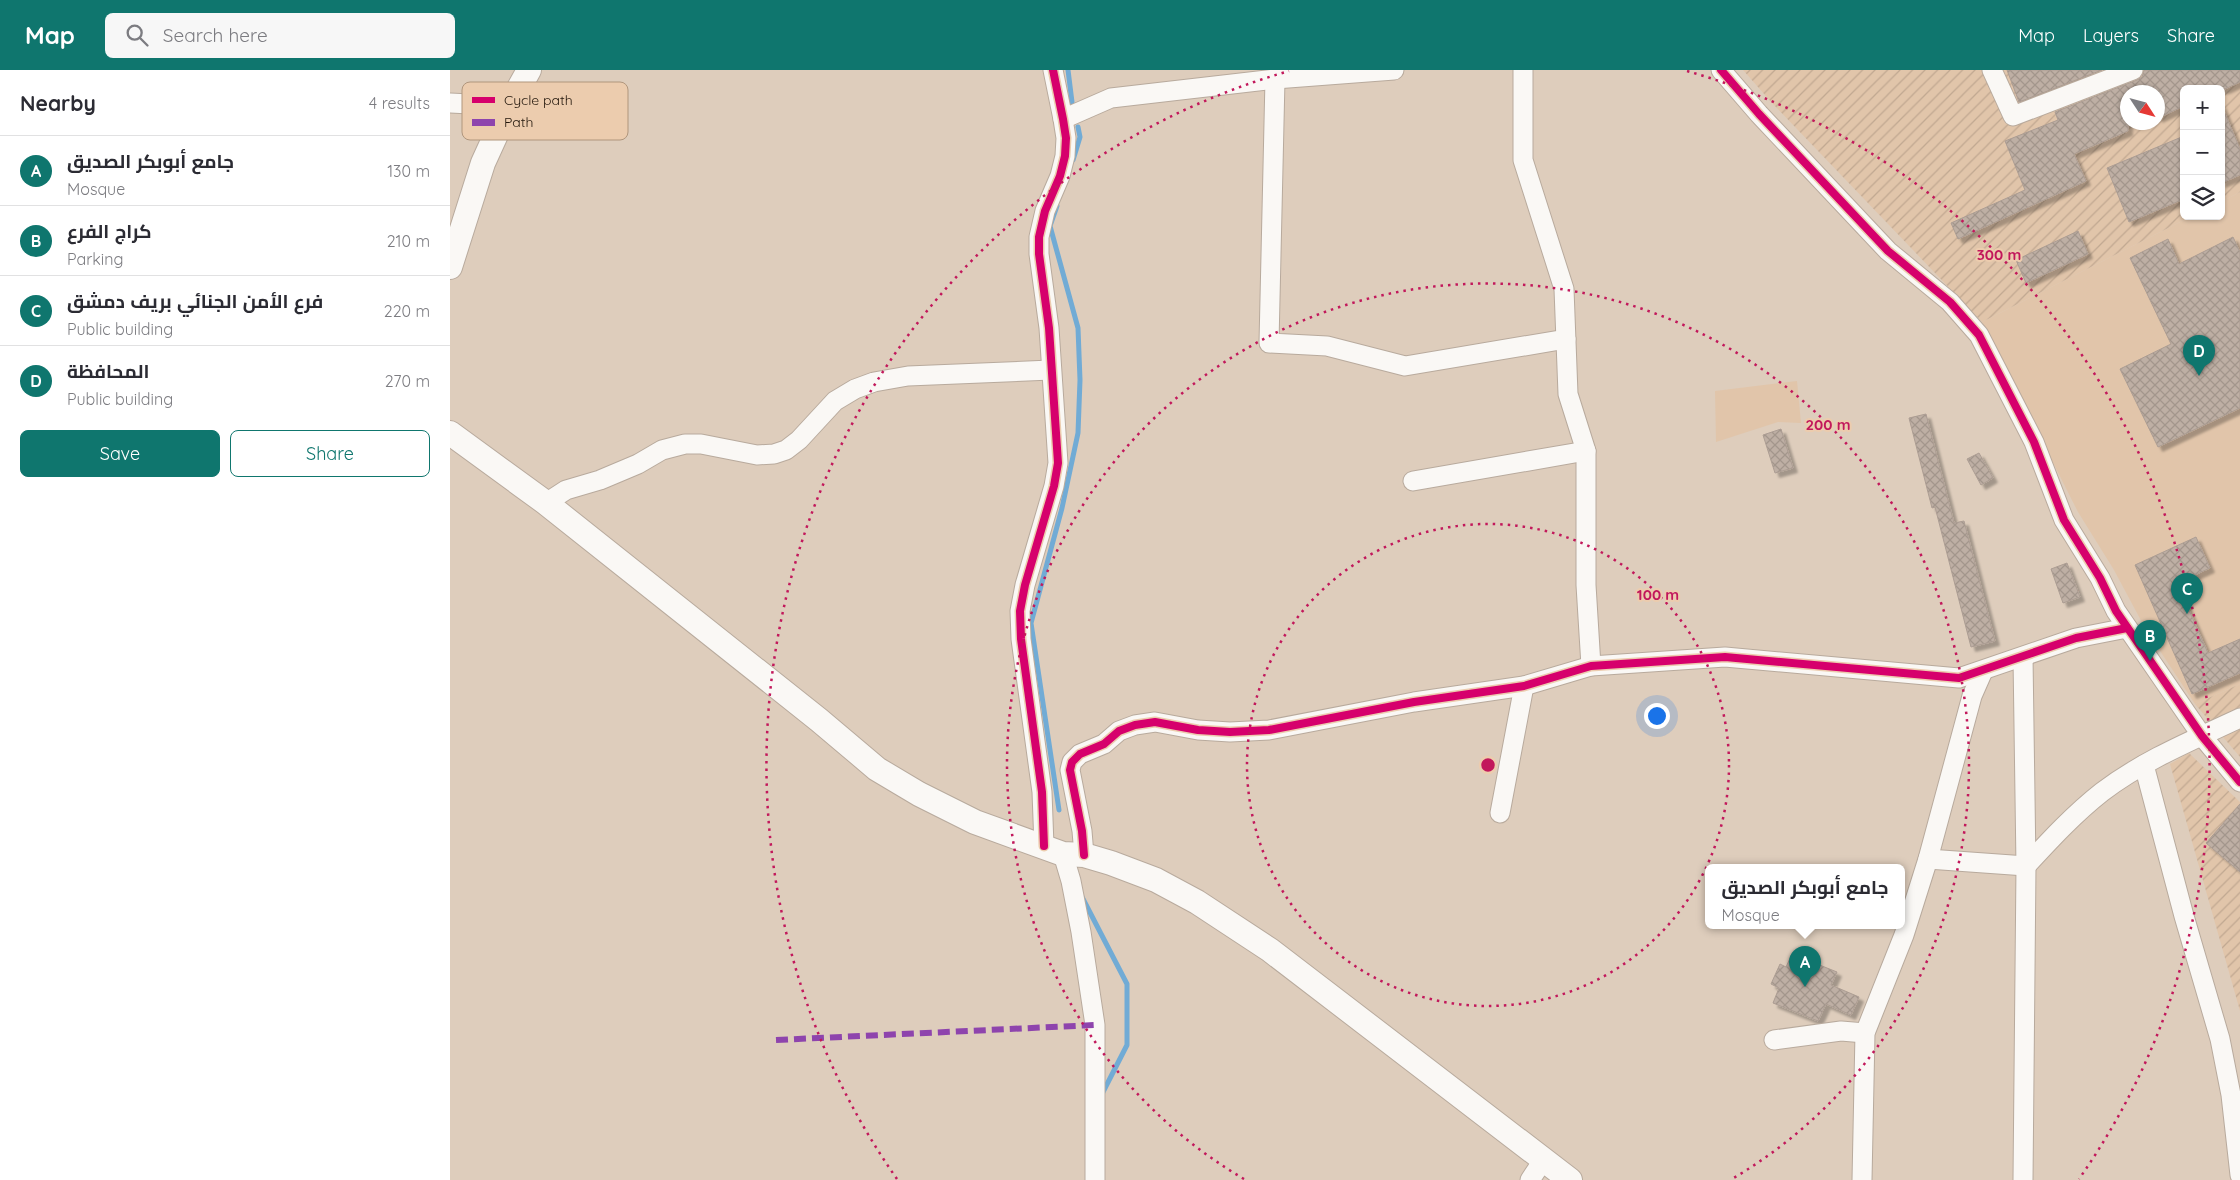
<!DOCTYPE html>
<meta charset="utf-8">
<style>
body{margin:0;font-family:Quicksand,Cairo,sans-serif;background:#f7f7f7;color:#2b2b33}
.controls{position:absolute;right:15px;top:15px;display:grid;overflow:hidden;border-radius:8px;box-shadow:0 1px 4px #0004}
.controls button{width:45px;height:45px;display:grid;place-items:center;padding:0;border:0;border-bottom:1px solid #e1e1e2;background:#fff;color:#2b2b33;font:25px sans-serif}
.compass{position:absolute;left:1670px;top:15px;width:45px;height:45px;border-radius:50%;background:#fff;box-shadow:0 1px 4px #0004;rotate:126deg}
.you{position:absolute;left:1206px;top:645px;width:18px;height:18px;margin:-12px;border:4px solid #fff;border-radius:50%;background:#1a73e8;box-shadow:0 0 0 8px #1a73e833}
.badge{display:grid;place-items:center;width:32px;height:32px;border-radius:50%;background:#0f766e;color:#fff;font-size:16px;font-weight:700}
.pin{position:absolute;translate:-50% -41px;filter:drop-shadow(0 1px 2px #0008)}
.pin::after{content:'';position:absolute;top:26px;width:18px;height:15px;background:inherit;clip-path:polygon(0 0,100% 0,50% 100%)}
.popup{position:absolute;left:1255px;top:794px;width:200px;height:65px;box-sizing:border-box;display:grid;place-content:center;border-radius:8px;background:#fff;filter:drop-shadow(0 1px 4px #0005);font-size:16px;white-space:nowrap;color:#7c7c81}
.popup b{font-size:19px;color:#2b2b33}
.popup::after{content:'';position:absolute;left:50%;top:100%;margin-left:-10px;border:10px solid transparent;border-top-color:#fff}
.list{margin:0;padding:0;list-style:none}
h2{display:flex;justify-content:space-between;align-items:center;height:65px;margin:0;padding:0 20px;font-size:21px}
h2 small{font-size:16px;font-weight:400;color:#7c7c81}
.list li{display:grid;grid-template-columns:32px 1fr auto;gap:15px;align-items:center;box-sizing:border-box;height:70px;padding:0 20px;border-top:1px solid #e1e1e2}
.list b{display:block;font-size:19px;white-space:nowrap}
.list p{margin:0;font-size:16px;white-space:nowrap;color:#7c7c81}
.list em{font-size:16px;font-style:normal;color:#7c7c81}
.actions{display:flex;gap:10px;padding:15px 20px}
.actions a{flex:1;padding:11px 0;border:1px solid #0f766e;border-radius:8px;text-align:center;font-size:18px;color:#0f766e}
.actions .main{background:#0f766e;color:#fff}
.icon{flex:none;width:28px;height:28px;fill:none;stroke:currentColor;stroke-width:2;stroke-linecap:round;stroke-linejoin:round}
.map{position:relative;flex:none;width:1790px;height:1110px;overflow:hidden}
header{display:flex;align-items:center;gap:30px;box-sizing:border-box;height:70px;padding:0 25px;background:#0f766e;color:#fff}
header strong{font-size:24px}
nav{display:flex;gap:28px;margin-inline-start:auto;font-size:18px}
.search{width:350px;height:45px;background:#f7f7f7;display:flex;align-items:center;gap:12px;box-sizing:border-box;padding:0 18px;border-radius:8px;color:#7c7c81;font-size:19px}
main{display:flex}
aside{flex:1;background:#fff}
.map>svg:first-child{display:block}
.built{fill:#e1c5aa}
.industrial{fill:url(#industrial-furrows);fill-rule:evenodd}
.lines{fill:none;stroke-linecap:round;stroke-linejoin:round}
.stream{stroke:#71abd5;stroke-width:5}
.building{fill:url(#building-cross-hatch);stroke:#ac9d93;filter:url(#shadow)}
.minor-casing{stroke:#b8aa9d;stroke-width:21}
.major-casing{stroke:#b8aa9d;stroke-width:26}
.minor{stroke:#faf8f5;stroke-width:19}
.major{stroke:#faf8f5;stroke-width:24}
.quiet{stroke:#8e44ad;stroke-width:6;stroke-dasharray:12 6;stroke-linecap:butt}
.cycleway-casing{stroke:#ecccae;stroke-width:11}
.cycleway{stroke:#d6006c;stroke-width:8}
.ring{fill:none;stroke:#c2185b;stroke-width:2.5;stroke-dasharray:2.5 5}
.key{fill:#ecccae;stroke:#b0967d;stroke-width:1}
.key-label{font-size:14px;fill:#23170c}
.centre{fill:#c2185b;stroke:#ecccae;stroke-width:2.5}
.ring-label{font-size:15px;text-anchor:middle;font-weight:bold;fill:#c2185b;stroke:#ecccae;stroke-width:4;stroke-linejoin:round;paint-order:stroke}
</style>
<header>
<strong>Map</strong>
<div class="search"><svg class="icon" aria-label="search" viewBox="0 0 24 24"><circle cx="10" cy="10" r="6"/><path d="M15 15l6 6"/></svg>Search here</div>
<nav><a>Map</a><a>Layers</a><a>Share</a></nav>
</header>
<main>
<aside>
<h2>Nearby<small>4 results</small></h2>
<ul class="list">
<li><span class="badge">A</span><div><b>جامع أبوبكر الصديق</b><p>Mosque</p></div><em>130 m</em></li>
<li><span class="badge">B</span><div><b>كراج الفرع</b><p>Parking</p></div><em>210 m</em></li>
<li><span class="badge">C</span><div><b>فرع الأمن الجنائي بريف دمشق</b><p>Public building</p></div><em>220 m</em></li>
<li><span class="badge">D</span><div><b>المحافظة</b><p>Public building</p></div><em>270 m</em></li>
</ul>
<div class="actions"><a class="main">Save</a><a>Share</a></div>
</aside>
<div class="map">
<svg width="1790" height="1110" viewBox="0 0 1790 1110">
<defs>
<pattern id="industrial-furrows" width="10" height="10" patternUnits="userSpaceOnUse" patternTransform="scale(1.25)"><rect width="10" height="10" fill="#e1c5aa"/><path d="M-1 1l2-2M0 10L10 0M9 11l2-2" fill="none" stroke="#c1a891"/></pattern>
<pattern id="building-cross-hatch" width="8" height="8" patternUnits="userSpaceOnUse" patternTransform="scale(1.25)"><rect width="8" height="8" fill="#beafa4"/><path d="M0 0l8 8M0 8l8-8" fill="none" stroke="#a3968c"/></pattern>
<filter id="shadow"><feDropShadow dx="4.5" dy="4.5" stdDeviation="1" flood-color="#0004"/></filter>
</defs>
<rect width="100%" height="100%" fill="#decdbc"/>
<g class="built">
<path d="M1790 122V614L1745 634 1695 558 1664 500 1628 442 1532 252 1742 146H1771V132Z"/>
<path d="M1347 311 1351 353 1328 352 1266 372 1265 321Z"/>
</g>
<g class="industrial">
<path d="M1293 0H1790V122L1771 132V19H1734V146H1742L1532 252 1322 33ZM1678 22H1708V52H1678Z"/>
<path d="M1790 614V687L1745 634Z"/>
<path d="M1739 683 1790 732V941L1720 694Z"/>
</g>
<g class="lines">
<g class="stream">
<path d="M618 0 622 32"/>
<path d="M623 90 630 67 628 57"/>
<path d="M607 136 600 156 628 258 630 310 628 363 612 438 581 553 609 740"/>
<path d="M632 827 677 914V975L652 1024"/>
</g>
</g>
<g class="building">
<path d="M1557 0H1652L1569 32Z"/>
<path d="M1694 0H1790V12L1775 19H1734V36L1708 48V22H1678V61L1624 84 1636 111 1508 169 1501 153 1575 120 1555 71 1608 50 1605 42 1687 10 1692 7Z"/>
<path d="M1771 34 1790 79V105L1771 113Z"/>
<path d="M1734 66V129L1679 152 1657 98Z"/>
<path d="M1628 161 1638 184 1576 213 1566 190Z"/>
<path d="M1783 167 1790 182V338L1708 377 1670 299 1721 274 1680 188 1718 169 1729 194Z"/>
<path d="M1476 344 1504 453 1514 451 1545 571 1521 577 1485 437 1482 438 1459 348Z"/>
<path d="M1331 359 1343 398 1325 403 1313 365Z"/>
<path d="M1529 383 1543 408 1531 415 1517 389Z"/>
<path d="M1746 467 1760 498 1727 513 1758 583 1790 569V603L1742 624 1685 495Z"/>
<path d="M1617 493 1630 527 1613 533 1601 499Z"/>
<path d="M1790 734V802L1756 773Z"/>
<path d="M1342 884 1387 902 1381 915 1409 927 1401 945 1376 934 1368 951 1323 933 1329 918 1321 914 1330 894 1336 897Z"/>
</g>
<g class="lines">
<g class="minor-casing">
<g id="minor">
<path d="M1073 0V90L1114 219 1118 324 1136 381V515L1141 596"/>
<path d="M1271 0 1309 44 1438 181 1500 232 1529 265 1584 372 1614 450 1650 508 1666 541 1752 666 1790 712"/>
<path d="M1542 0 1563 46 1683 0"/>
<path d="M825 9 819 273 877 276 955 296 1116 269"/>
<path d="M0 33 59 36"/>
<path d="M613 49 661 28 825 9 944 0"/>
<path d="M963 411 1136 381"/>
<path d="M96 433 116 420 150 410 188 394 212 380 235 374H251L307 385 324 384 336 380 349 370 385 331 405 319 424 312 458 306 601 300"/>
<path d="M1694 695 1734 846 1770 969 1781 1025 1790 1105"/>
<path d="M1050 743 1074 616"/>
<path d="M594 776 592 722 571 569 570 541 575 515 604 416 608 393 599 258 589 184V167L595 141 610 106 615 86 616 68 613 49 603 0"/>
<path d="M613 784 621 811 631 862 645 955V1110"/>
<path d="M634 785 632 761 620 700 622 692 630 684 654 674 669 661 685 655 705 652 748 660 780 662 819 660 964 632 1074 616 1141 596 1275 587 1509 608 1626 568 1677 558"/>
<path d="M1478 789 1576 796C1600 770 1624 744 1652 722 1694 690 1743 670 1790 648"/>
<path d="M1324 970 1391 961 1415 963"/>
<path d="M1080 1110 1094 1089"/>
<path d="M1412 1110 1415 963 1454 865 1478 789 1522 626 1533 601"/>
<path d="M1573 1110 1576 796 1573 587"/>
</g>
</g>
<g class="major-casing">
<g id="major">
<path d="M0 197 33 93 59 36 79 0"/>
<path d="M0 363 96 433 369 650 427 699 469 724 525 752 613 784 634 785 661 793 706 810 747 832 820 880 1120 1110"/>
</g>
</g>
<use href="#minor" class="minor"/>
<use href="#major" class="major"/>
<path class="quiet" d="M326 970 645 955"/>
<g class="cycleway-casing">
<g id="cycleway">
<path d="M1271 0 1309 44 1438 181 1500 232 1529 265 1584 372 1614 450 1650 508 1666 541 1752 666 1790 712"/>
<path d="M594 776 592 722 571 569 570 541 575 515 604 416 608 393 599 258 589 184V167L595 141 610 106 615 86 616 68 613 49 603 0"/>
<path d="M634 785 632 761 620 700 622 692 630 684 654 674 669 661 685 655 705 652 748 660 780 662 819 660 964 632 1074 616 1141 596 1275 587 1509 608 1626 568 1677 558"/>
</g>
</g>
<use href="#cycleway" class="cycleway"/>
</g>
<g class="ring">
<circle cx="1038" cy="695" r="241"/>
<path d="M794 1109A481 481 0 1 1 1282 1109"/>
<path d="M447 1109A722 722 0 0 1 839 1M1237 1A722 722 0 0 1 1629 1109"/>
</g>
<rect x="12" y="12" width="166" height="58" rx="8" class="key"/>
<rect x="22" y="27" width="23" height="6" fill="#d6006c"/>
<rect x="22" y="49" width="23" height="7" fill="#8e44ad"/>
<g class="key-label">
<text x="54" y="35">Cycle path</text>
<text x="54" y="57">Path</text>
</g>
<circle cx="1038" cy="695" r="8" class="centre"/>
<g class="ring-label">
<text x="1549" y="190">300 m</text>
<text x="1378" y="360">200 m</text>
<text x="1208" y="530">100 m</text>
</g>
</svg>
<div class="controls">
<button>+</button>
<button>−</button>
<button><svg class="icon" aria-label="layers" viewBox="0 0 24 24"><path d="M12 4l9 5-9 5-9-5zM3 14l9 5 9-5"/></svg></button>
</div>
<svg class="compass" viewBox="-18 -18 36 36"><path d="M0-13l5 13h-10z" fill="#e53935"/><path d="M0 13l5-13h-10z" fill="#7c7c81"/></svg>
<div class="you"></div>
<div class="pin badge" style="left:1355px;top:917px">A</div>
<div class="popup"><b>جامع أبوبكر الصديق</b>Mosque</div>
<div class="pin badge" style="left:1700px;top:591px">B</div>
<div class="pin badge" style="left:1737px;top:544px">C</div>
<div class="pin badge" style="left:1749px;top:306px">D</div>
</div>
</main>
